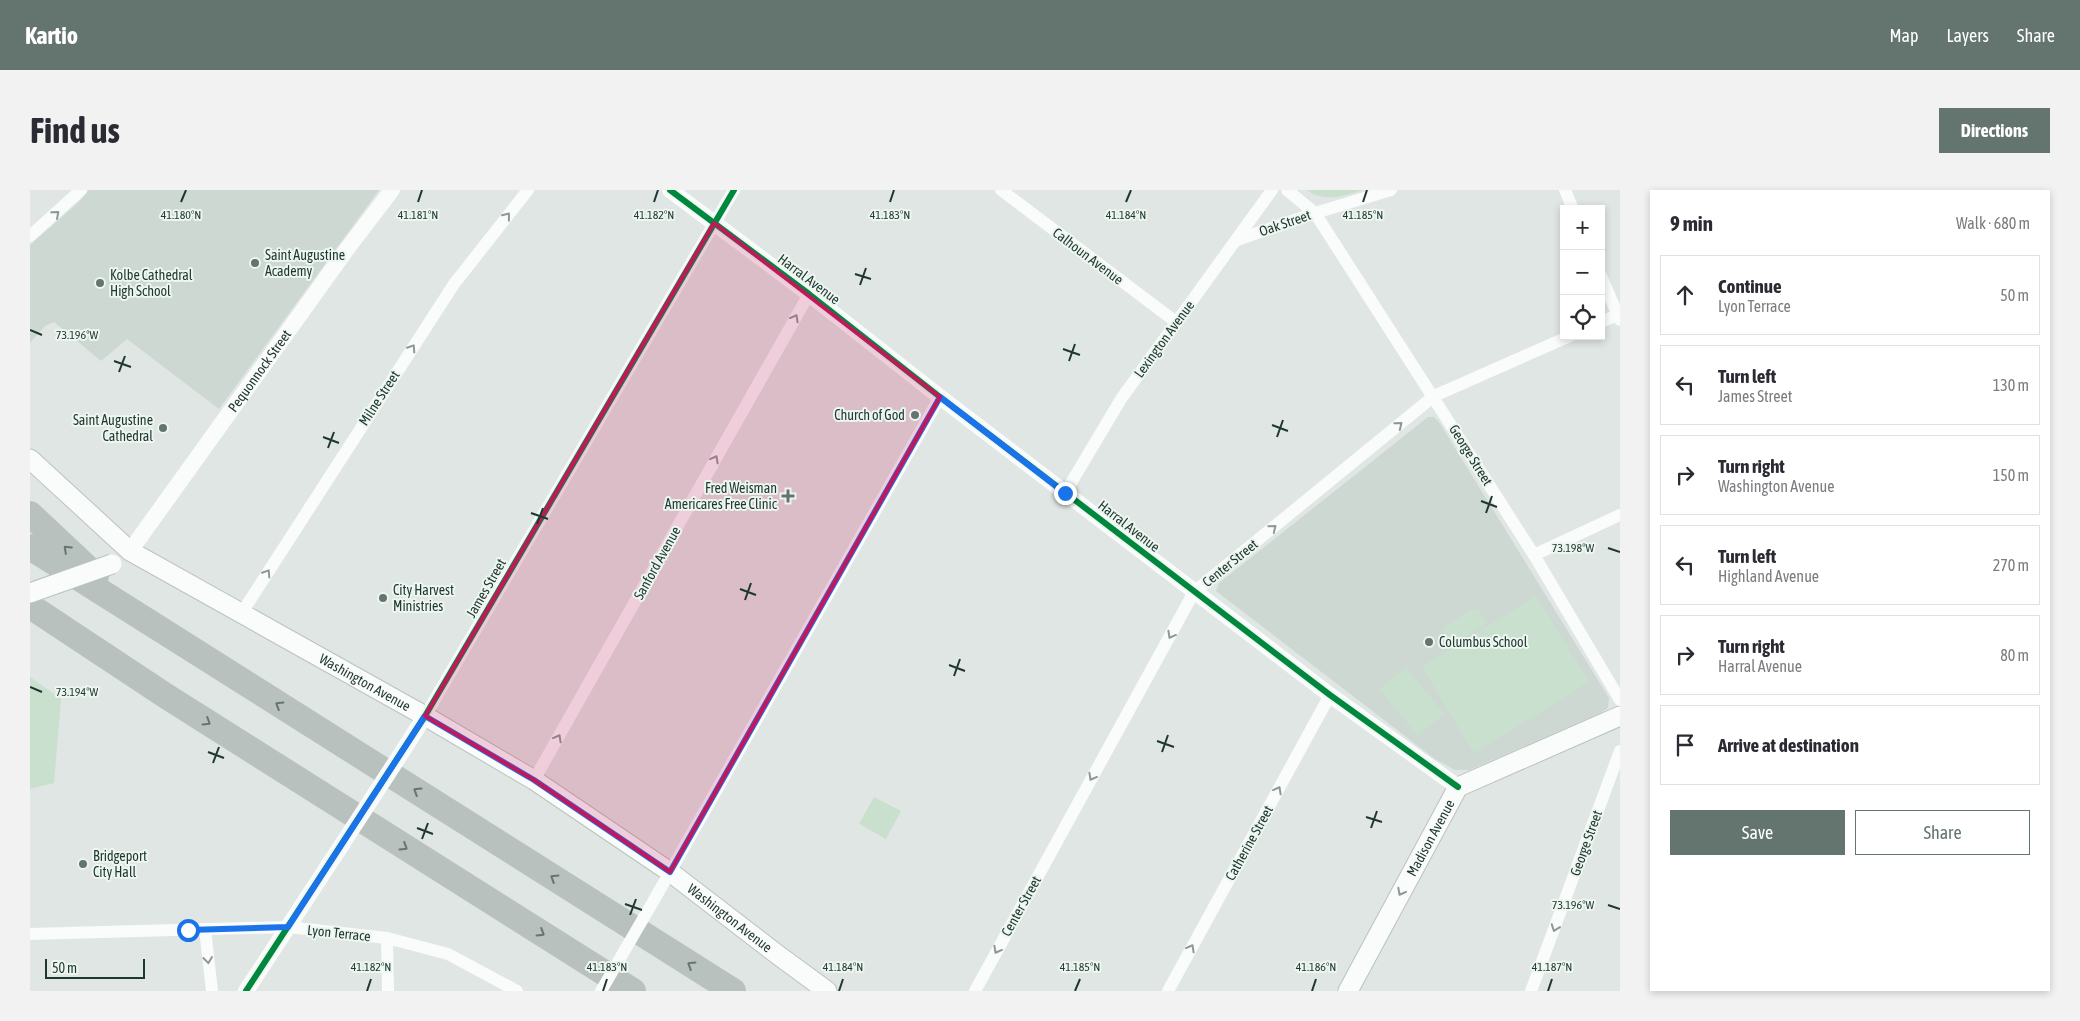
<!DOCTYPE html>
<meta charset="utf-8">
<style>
body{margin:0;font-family:"Asap Condensed",sans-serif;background:#f2f2f3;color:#2b2b33}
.controls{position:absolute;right:15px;top:15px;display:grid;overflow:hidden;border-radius:0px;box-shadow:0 2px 8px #0003}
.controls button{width:45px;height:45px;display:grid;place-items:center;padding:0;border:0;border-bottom:1px solid #e1e1e2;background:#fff;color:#2b2b33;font:25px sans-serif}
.scale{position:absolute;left:15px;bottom:12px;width:100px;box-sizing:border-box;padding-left:5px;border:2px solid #1f382f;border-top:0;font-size:14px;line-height:18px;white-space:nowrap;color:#1f382f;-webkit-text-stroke:4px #edf6f1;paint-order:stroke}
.stop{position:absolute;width:15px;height:15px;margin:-11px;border:4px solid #1a73e8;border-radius:50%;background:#fff}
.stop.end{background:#1a73e8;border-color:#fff;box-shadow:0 1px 5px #0008}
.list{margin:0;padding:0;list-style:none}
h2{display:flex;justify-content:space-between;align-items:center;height:65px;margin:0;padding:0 20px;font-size:21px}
h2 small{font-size:16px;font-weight:400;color:#7c7c81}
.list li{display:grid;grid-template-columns:32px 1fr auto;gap:15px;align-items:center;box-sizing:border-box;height:80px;margin:0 10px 10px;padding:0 10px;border:1px solid #e1e1e2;border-radius:0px}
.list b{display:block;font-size:19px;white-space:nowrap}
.list p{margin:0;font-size:16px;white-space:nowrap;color:#7c7c81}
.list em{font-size:16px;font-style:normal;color:#7c7c81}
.actions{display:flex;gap:10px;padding:15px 20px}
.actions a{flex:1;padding:11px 0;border:1px solid #63756e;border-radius:0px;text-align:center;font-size:18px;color:#63756e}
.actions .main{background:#63756e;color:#fff}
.icon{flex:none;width:28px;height:28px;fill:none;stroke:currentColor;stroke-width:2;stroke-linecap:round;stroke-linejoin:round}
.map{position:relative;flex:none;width:1590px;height:801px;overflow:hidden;border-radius:0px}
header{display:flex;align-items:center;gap:30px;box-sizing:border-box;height:70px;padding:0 25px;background:#63756e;color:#fff}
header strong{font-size:24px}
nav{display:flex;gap:28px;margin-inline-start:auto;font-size:18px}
.intro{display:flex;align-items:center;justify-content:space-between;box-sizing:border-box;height:120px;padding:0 30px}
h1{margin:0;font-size:35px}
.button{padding:12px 22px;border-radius:0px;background:#63756e;color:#fff;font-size:18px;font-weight:700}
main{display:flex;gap:30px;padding:0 30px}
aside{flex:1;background:#fff;border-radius:0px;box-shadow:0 2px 8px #0003}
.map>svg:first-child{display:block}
.built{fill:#cdd8d3}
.green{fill:#c9e0ce}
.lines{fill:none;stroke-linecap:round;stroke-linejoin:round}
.secondary-casing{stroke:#bac3be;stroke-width:21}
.motorway-casing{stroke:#bac3bf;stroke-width:26}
.minor{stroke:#fafbfb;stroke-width:12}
.tertiary{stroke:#fafbfb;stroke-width:16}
.secondary{stroke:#fafbfb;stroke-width:19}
.motorway{stroke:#b8c1be;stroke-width:24}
.secondary-bridge-casing{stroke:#bac3be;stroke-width:21;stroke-linecap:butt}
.minor-bridge{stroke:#fafbfb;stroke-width:12}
.tertiary-bridge{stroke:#fafbfb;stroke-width:16}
.secondary-bridge{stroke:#fafbfb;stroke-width:19}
.cycleway-casing{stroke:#edf6f1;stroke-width:9}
.cycleway{stroke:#00873e;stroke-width:6}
.oneway{stroke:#8c9a95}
.oneway2{stroke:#64766f}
.route{stroke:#1a73e8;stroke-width:6}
.marked{fill:#c2185b;fill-opacity:0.2;stroke:#c2185b;stroke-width:4;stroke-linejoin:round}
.ticks{fill:none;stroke:#1f382f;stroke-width:2}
.poi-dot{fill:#63756e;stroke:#edf6f1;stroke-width:2}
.labels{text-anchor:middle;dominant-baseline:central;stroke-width:4;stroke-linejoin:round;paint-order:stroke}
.street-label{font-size:14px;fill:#1f382f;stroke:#edf6f1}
.poi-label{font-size:14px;fill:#1f382f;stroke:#edf6f1;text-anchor:start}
.ticks-label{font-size:12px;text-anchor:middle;fill:#1f382f;stroke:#edf6f1;stroke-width:4;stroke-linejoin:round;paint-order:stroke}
</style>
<header>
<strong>Kartio</strong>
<nav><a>Map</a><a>Layers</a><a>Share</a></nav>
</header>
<div class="intro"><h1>Find us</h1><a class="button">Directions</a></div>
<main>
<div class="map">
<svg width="1590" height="801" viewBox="0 0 1590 801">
<rect width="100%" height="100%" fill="#e0e6e3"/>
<g class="built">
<path d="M59 0H349L189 219 97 149 71 171 24 132 15 136 0 153V55L49 12Z"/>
<path d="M1398 227H1404L1409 232 1579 508 1578 518 1571 523 1439 580H1425L1405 569 1186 401 1189 393Z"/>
</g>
<g class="green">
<path d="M1277 0H1333C1314 6 1294 13 1277 0Z"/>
<path d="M1506 406 1559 492 1444 563 1392 477Z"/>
<path d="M1442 419 1449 420 1457 433 1421 455 1414 444V437Z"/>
<path d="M1376 477 1414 524 1388 546 1349 499Z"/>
<path d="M0 487 31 509 24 593 0 599Z"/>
<path d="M844 607 871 621 856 649 829 634Z"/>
</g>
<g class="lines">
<g class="secondary-casing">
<g id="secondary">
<path id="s2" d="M0 269 100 361 395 526 504 590 640 682 748 765 797 801"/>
<path id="s3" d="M1318 801 1428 597 1590 526"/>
</g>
</g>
<g class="motorway-casing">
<g id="motorway">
<path d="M0 324 66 386"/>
<path d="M0 357 703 801"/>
<path d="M0 416 136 506 603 801"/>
</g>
</g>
<g class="minor">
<path d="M971 0 1146 132"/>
<path d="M1257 0 1285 23 1504 365 1590 510"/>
<path d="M1535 0 1543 19"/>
<path d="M0 46 51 0"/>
<path d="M1207 50 1285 23 1361 0"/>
<path d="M1571 86 1590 130"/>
<path d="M1571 132 1590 124"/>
<path d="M1035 303 1091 209 1242 0"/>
<path d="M1504 365 1590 325"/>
<path d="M211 424 424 94 498 0"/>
<path d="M395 526 704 0"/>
<path d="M504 590 779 104"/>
<path d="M624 710 910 207"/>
<path d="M175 739 182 801"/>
<path d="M0 744 258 737 357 748 418 764 487 801"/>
<path d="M357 748 358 801"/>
<path d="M945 801 1164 402 1404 206 1540 146"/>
<path d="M1138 801 1300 505"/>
<path d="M1501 801 1590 561"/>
</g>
<g class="tertiary">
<path d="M640 0 779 104 910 207 1300 505 1428 597"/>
<path id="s1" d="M100 361 317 59 362 0"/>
<path d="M376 556 395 526"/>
<path d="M216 801 313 653"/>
</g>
<use href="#secondary" class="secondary"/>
<use href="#motorway" class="motorway"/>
<g class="secondary-bridge-casing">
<path id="secondary-bridge" d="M0 403 82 374"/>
</g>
<path class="minor-bridge" d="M571 801 624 710"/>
<path class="tertiary-bridge" d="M313 653 376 556"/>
<use href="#secondary-bridge" class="secondary-bridge"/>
<g class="cycleway-casing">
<g id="cycleway">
<path d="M640 0 779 104 910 207 1300 505 1428 597"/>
<path d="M216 801 395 526 704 0"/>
</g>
</g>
<use href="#cycleway" class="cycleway"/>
</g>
<defs><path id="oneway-chevron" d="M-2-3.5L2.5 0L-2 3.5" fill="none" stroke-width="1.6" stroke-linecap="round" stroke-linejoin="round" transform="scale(1.25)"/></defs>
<g class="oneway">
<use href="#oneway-chevron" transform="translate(26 24) rotate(-41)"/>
<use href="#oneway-chevron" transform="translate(477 26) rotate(-52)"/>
<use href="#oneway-chevron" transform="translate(765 128) rotate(-61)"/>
<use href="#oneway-chevron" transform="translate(382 158) rotate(-57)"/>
<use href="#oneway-chevron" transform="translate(1369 235) rotate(-39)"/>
<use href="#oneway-chevron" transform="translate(685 269) rotate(-61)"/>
<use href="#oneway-chevron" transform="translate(1243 338) rotate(-39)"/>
<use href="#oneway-chevron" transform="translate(237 383) rotate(-57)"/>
<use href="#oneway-chevron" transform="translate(1141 445) rotate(119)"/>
<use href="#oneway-chevron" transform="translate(528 548) rotate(-61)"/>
<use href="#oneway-chevron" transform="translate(1062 587) rotate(119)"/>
<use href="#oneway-chevron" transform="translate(1248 600) rotate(-61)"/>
<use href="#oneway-chevron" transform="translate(1371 702) rotate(118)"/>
<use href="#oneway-chevron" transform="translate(1525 738) rotate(110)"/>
<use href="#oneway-chevron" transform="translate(1161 758) rotate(-61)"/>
<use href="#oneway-chevron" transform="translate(967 760) rotate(119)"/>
<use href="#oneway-chevron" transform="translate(178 770) rotate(83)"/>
</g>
<g class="oneway2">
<use href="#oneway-chevron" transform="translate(37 359) rotate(-137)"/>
<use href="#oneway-chevron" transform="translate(249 515) rotate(-148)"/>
<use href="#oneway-chevron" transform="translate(177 532) rotate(32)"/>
<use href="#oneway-chevron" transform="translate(387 601) rotate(-148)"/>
<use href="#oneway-chevron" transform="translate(374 657) rotate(32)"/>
<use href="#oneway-chevron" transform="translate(524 688) rotate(-148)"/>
<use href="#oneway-chevron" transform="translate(511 743) rotate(32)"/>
<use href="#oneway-chevron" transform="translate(661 775) rotate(-148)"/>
</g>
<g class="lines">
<path class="route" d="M158 740 258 737 395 526 504 590 640 682 910 207 1035 303"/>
</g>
<path class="marked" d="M684 33 910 207 640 682 504 590 395 526Z"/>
<path class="ticks" d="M151 12 156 0M388 12 392 0M624 12 628 0M860 12 864 0M1096 12 1101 0M1333 12 1337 0M825 84 841 89M830 95 836 78M0 140 12 145M1033 159 1050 165M84 171 101 177M1039 171 1045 154M89 182 95 166M1242 235 1258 241M293 247 309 253M1247 247 1253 230M298 258 304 242M1451 311 1467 317M501 323 518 329M1456 323 1462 306M507 334 513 318M1578 358 1590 362M710 399 726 405M715 410 721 393M919 475 935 481M924 486 930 469M0 497 12 502M1127 551 1144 557M178 562 194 568M1132 562 1138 545M183 573 189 557M1336 627 1352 632M387 638 403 644M1341 638 1347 621M392 649 398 633M595 714 612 720M1578 715 1590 719M600 725 606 709M337 801 341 789M573 801 577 789M809 801 813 789M1045 801 1050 789M1282 801 1286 789M1518 801 1522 789"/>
<g class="poi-dot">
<circle cx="225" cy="73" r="5"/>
<circle cx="70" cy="93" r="5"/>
<circle cx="885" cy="225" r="5"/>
<circle cx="133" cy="238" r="5"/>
<path d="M755.5 298.5h5v5h5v5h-5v5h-5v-5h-5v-5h5z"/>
<circle cx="353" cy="408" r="5"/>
<circle cx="1399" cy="452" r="5"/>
<circle cx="53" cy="674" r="5"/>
</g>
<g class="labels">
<g class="street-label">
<text transform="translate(1255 33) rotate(-19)">Oak Street</text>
<text transform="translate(1058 66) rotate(37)">Calhoun Avenue</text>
<text transform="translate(779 89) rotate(37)">Harral Avenue</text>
<text transform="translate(1134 149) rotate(-54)">Lexington Avenue</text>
<text stroke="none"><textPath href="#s1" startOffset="222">Pequonnock Street</textPath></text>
<text transform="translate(349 208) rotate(-57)">Milne Street</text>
<text transform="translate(1441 265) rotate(58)">George Street</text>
<text transform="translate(1099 336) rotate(38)">Harral Avenue</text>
<text transform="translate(627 373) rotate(-61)">Sanford Avenue</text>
<text transform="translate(1200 373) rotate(-39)">Center Street</text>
<text transform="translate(456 398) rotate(-60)">James Street</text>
<text stroke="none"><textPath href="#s2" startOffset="405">Washington Avenue</textPath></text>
<text stroke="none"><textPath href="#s3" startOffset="174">Madison Avenue</textPath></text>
<text transform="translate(1219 653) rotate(-61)">Catherine Street</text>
<text transform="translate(1556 653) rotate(-70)">George Street</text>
<text transform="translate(991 716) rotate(-61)">Center Street</text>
<text stroke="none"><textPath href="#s2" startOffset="840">Washington Avenue</textPath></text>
<text transform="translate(309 743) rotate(6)">Lyon Terrace</text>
</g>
<g class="poi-label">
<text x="235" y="65">Saint Augustine<tspan x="235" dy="16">Academy</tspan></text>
<text x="80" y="85">Kolbe Cathedral<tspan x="80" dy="16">High School</tspan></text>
<text x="875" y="225" text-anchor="end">Church of God</text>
<text x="123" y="230" text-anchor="end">Saint Augustine<tspan x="123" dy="16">Cathedral</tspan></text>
<text x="747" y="298" text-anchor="end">Fred Weisman<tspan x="747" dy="16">Americares Free Clinic</tspan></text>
<text x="363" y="400">City Harvest<tspan x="363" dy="16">Ministries</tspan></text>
<text x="1409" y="452">Columbus School</text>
<text x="63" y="666">Bridgeport<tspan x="63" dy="16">City Hall</tspan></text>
</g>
</g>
<g class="ticks-label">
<text x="151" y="29">41.180°N</text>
<text x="388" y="29">41.181°N</text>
<text x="624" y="29">41.182°N</text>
<text x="860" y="29">41.183°N</text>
<text x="1096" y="29">41.184°N</text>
<text x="1333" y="29">41.185°N</text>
<text x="47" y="149">73.196°W</text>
<text x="1543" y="362">73.198°W</text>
<text x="47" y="506">73.194°W</text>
<text x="1543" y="719">73.196°W</text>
<text x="341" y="781">41.182°N</text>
<text x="577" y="781">41.183°N</text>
<text x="813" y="781">41.184°N</text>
<text x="1050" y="781">41.185°N</text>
<text x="1286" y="781">41.186°N</text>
<text x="1522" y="781">41.187°N</text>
</g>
</svg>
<div class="controls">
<button>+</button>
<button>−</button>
<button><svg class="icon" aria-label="locate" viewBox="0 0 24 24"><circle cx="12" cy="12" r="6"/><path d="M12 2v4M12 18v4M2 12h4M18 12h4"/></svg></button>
</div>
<div class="scale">50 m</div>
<div class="stop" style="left:158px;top:740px"></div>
<div class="stop end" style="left:1035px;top:303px"></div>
</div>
<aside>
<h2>9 min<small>Walk · 680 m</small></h2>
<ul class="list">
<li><svg class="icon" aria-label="ahead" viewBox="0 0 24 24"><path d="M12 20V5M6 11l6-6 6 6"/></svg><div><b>Continue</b><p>Lyon Terrace</p></div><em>50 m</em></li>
<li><svg class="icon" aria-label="left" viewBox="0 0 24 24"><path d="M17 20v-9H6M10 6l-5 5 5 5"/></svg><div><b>Turn left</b><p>James Street</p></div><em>130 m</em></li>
<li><svg class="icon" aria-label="right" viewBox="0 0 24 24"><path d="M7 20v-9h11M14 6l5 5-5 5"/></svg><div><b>Turn right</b><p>Washington Avenue</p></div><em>150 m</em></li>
<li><svg class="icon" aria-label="left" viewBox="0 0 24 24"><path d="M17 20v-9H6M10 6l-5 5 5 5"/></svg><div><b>Turn left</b><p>Highland Avenue</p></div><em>270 m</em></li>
<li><svg class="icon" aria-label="right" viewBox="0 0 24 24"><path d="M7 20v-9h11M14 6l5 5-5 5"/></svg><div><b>Turn right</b><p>Harral Avenue</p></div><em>80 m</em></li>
<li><svg class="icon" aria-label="arrive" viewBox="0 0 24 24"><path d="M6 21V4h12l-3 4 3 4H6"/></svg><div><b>Arrive at destination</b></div></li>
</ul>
<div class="actions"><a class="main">Save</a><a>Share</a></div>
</aside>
</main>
